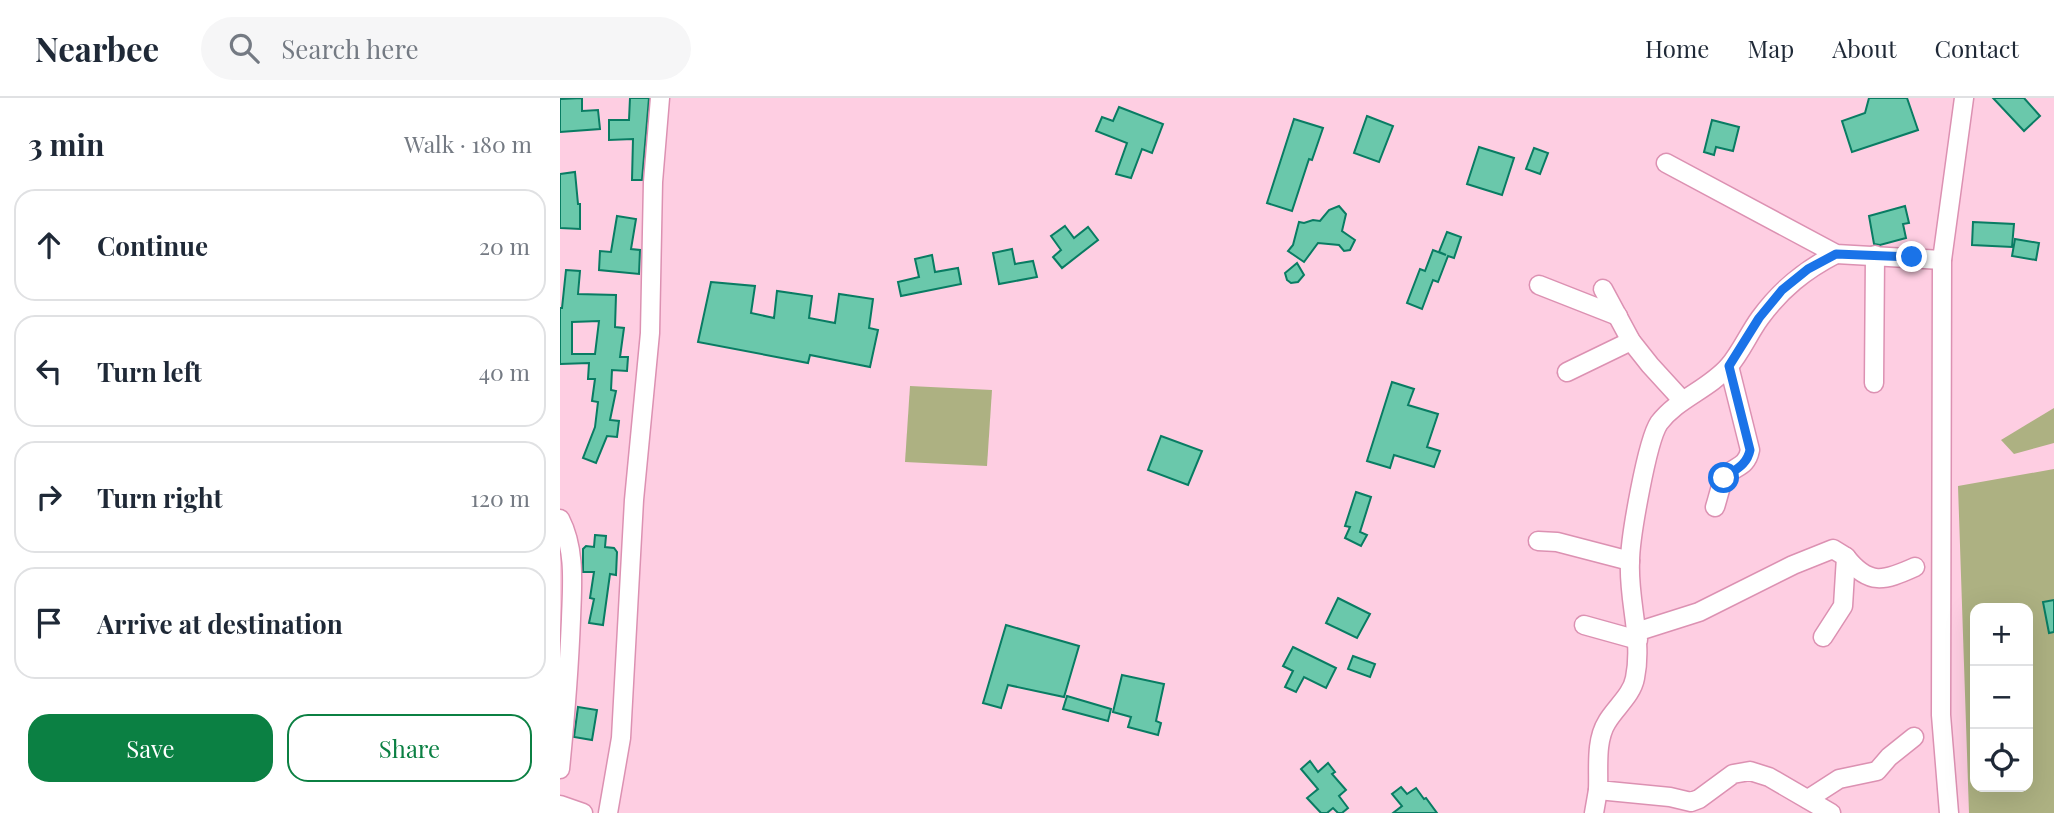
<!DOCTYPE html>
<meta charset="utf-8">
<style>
body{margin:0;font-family:"Playfair Display",serif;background:#f6f6f7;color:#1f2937}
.controls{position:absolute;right:21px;bottom:21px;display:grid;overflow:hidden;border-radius:14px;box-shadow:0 7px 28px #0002}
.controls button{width:63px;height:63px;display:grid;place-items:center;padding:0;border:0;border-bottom:2px solid #e0e1e3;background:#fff;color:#1f2937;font:35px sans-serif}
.stop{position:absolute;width:21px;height:21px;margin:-16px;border:5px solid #1a73e8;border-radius:50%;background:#fff}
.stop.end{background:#1a73e8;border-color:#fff;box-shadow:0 2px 7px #0008}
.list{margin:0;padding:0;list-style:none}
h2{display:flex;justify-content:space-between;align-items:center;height:91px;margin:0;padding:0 28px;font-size:30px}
h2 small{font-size:23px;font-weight:400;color:#747a83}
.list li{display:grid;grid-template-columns:46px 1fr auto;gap:21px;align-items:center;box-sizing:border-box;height:112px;margin:0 14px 14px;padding:0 14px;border:2px solid #e0e1e3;border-radius:21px}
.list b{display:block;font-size:26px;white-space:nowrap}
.list em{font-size:23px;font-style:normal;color:#747a83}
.actions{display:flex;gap:14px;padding:21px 28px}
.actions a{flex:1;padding:16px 0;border:2px solid #0b8043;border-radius:21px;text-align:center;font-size:24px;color:#0b8043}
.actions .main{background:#0b8043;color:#fff}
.icon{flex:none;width:38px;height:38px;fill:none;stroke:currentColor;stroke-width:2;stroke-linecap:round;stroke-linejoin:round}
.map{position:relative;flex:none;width:1494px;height:715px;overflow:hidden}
header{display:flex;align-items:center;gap:42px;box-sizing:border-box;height:98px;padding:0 35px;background:#fff;border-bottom:2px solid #e0e1e3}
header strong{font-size:33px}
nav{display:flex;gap:38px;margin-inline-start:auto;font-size:24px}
.search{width:490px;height:63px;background:#f6f6f7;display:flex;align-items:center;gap:18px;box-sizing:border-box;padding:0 24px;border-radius:38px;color:#747a83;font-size:26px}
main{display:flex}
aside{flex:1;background:#fff}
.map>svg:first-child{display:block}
.green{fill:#adb182;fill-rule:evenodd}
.building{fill:#6ac8ab;stroke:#097c63;stroke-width:2;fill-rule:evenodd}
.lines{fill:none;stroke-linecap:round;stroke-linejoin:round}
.minor-casing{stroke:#dc91b2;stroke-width:21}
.minor{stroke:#fff;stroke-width:18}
.route{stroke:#1a73e8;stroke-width:9}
</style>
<header>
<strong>Nearbee</strong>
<div class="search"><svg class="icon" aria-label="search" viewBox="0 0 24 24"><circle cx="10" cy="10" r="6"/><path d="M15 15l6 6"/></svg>Search here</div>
<nav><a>Home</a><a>Map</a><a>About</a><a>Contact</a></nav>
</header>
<main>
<aside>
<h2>3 min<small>Walk · 180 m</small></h2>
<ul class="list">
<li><svg class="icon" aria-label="ahead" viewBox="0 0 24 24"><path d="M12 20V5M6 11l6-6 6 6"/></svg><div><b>Continue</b></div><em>20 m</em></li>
<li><svg class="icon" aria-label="left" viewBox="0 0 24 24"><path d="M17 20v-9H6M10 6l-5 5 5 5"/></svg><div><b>Turn left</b></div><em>40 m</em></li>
<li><svg class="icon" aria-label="right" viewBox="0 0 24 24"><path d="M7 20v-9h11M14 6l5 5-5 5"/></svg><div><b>Turn right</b></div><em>120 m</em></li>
<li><svg class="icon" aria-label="arrive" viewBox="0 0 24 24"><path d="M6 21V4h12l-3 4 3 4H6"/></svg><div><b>Arrive at destination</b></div></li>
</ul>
<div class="actions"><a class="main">Save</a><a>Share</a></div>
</aside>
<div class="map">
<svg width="1494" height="715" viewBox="0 0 1494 715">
<rect width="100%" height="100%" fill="#fecee2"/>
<g class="green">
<path d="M350 288 432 292 427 368 345 364Z"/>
<path d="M1494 310V345L1454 356 1441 342Z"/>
<path d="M1494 371V715H1409L1398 388ZM1415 510H1468V689H1415Z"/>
</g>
<g class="building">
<path d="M22 0V13L38 12 40 31 0 34V1Z"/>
<path d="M70 0H89L82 82H72L73 41 49 42V22H69Z"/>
<path d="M1309 0H1347L1358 32 1292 54 1282 23 1305 15Z"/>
<path d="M1433 0H1464L1480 18 1464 33Z"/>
<path d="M559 9 603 26 592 55 582 51 571 80 556 76 567 45 536 33 542 19 553 23Z"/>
<path d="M807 18 833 28 819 64 794 55Z"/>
<path d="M734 21 763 30 752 62 749 61 732 113 707 105Z"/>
<path d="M1152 22 1179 29 1173 53 1156 49 1154 57 1144 54Z"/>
<path d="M919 49 954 60 942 97 907 86Z"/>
<path d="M974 50 988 55 980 76 966 71Z"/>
<path d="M15 74 18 106H20V131L0 130V76Z"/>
<path d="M779 108 786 116 782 133 795 142 790 152 784 153 779 147 758 145 744 164 728 153 733 147 739 124 744 125 753 122 760 123 769 112Z"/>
<path d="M1345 108 1349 125 1343 126 1346 140 1320 147 1314 146 1309 118Z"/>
<path d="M57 118 76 121 71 151 80 152 79 176 39 172 40 153 51 154Z"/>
<path d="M1413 124 1454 126 1452 149 1412 147Z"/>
<path d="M505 128 514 140 528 129 538 142 502 170 493 159 501 152 491 138Z"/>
<path d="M887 134 901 139 894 160 888 158 878 184 873 182 862 211 847 205 860 171 865 173 873 152 886 157 879 154Z"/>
<path d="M1455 141 1479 145 1476 162 1452 158Z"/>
<path d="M452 151 455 166 473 163 477 179 439 186 433 155Z"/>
<path d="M372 157 375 174 398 170 401 186 341 198 338 184 359 179 355 161Z"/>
<path d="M737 165 744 177 738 184 731 185 727 182 725 175Z"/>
<path d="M6 172 20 173 18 196 56 197 55 229 64 230 60 259H68L67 273 52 272 51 292 56 293 50 322 59 323 57 339 47 338 36 365 23 360 35 329 38 304 32 303 35 281H28L29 265 0 266V210H2ZM39 223 35 256H12V224Z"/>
<path d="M151 184 195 188 191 215 214 220 217 193 252 198 249 220 275 225 279 196 313 201 309 230 318 232 310 269 250 257 248 265 138 244Z"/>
<path d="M832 284 854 291 848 307 878 316 867 349 880 353 874 369 834 357 830 370 807 363Z"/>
<path d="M601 338 642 353 628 387 588 372Z"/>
<path d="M796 394 811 399 800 434 807 437 801 448 785 440 790 429 785 428Z"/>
<path d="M35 437 46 438 45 449 54 450 57 454 56 477 50 476 43 527 29 525 34 501 30 500 34 474H23V451L26 448 34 449Z"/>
<path d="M778 500 810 516 797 540 766 525Z"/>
<path d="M1494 502V534L1489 535 1483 504Z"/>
<path d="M446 527 519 548 504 599 448 587 441 610 423 605Z"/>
<path d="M733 549 776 570 766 590 744 579 736 594 725 589 733 573 723 568Z"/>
<path d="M793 558 815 566 810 579 788 571Z"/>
<path d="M562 577 604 586 596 623 601 625 598 637 568 629 571 619 553 614Z"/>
<path d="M507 598 551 611 548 623 503 611Z"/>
<path d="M18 609 37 612 32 642 14 639Z"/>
<path d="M750 663 758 674 768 665 775 674 772 676 786 692 779 698 788 710 782 715H778L773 710 767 715H761L747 700 758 691 741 671Z"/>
<path d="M841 689 847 696 856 690 864 701 866 700 877 715H833L842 708 832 696Z"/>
</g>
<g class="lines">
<g class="minor-casing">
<g id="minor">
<path d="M1106 65 1276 156 1382 162"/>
<path d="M979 187 1058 218"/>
<path d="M1043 191 1071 243 1090 267 1122 302"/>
<path d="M1007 274 1071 243"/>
<path d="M1314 285 1315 157"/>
<path d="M1155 409C1158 400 1160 389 1164 381 1172 367 1186 372 1190 352L1169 268"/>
<path d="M0 421C16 452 12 488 11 521 9 572 5 621 0 671"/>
<path d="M978 443 997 444 1070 463"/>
<path d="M1286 459C1309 488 1324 483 1355 469"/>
<path d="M1024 527 1078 542"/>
<path d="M1076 534 1139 514 1233 467 1273 451 1286 459 1283 508 1263 539"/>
<path d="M1248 701 1279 681 1317 673 1329 659 1354 639"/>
<path d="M0 707 23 715"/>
<path d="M48 715 61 640 74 402 90 235 93 84 100 0"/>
<path d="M1034 715 1038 692"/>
<path d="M1271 715 1209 679 1190 673 1173 676 1139 701 1131 704 1110 699 1038 692C1039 671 1035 643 1047 624 1055 610 1072 597 1075 580 1083 541 1068 503 1070 464 1070 440 1087 343 1099 325 1118 300 1148 292 1169 268 1181 254 1189 235 1200 220 1221 191 1245 172 1276 156"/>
<path d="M1389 715 1381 617 1382 162 1404 0"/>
</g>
</g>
<use href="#minor" class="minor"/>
</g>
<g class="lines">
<path class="route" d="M1164 380C1176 371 1187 367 1190 352L1169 268 1199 220 1222 192 1248 171 1276 156 1352 159"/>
</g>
</svg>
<div class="controls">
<button>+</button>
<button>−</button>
<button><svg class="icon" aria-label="locate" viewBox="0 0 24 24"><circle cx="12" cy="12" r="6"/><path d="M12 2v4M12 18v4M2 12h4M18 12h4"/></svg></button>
</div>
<div class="stop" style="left:1164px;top:380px"></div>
<div class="stop end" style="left:1352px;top:159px"></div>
</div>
</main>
